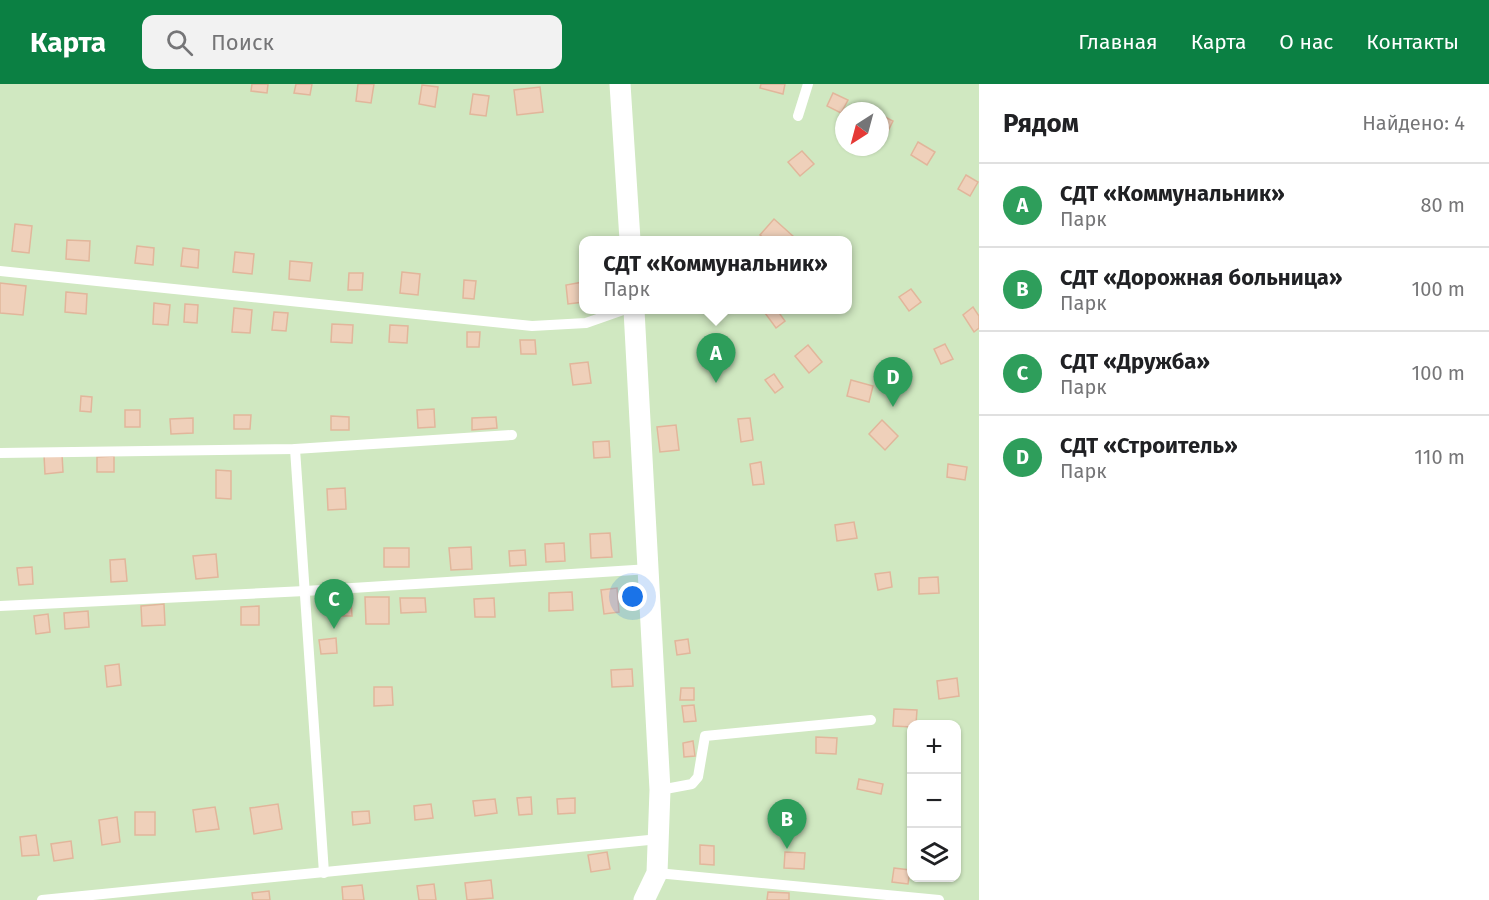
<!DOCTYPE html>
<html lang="ru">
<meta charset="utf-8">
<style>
body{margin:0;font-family:"Fira Sans",sans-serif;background:#f2f2f2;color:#202124}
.controls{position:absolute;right:18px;bottom:18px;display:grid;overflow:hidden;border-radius:12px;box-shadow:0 2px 4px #0004}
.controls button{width:54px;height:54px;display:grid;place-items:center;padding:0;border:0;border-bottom:2px solid #e0e0e0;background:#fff;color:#202124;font:30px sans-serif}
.compass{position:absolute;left:835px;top:18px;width:54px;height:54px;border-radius:50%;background:#fff;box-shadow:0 2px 4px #0004;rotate:216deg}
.you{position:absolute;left:633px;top:513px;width:21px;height:21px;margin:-15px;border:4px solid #fff;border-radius:50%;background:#1a73e8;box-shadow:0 0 0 9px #1a73e833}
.badge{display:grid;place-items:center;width:39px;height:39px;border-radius:50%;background:#0b8043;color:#fff;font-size:20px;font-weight:700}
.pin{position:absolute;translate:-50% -50px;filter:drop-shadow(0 2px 3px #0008)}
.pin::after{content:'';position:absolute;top:32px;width:21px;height:18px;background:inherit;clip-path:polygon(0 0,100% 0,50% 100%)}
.popup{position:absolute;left:579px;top:152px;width:273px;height:78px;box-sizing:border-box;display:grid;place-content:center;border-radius:12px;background:#fff;filter:drop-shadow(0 2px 4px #0005);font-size:20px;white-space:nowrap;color:#757577}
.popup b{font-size:22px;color:#202124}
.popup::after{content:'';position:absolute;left:50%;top:100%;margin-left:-12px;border:12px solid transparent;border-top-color:#fff}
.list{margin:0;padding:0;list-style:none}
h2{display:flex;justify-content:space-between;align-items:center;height:78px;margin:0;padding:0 24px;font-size:26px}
h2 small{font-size:20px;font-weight:400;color:#757577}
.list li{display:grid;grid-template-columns:39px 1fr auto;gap:18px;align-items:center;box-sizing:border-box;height:84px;padding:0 24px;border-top:2px solid #e0e0e0}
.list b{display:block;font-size:22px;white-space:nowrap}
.list p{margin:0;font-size:20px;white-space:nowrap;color:#757577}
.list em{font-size:20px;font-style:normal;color:#757577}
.icon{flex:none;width:33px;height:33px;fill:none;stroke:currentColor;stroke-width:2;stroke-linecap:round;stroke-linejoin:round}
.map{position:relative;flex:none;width:979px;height:816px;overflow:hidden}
header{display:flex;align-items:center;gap:36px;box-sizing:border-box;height:84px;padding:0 30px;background:#0b8043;color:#fff}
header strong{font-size:28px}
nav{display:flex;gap:33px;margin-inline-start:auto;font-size:21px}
.search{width:420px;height:54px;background:#f2f2f2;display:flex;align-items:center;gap:15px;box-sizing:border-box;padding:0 21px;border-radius:12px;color:#757577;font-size:22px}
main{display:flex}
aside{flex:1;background:#fff}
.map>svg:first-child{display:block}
.green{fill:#d0e8c1;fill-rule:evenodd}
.building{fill:#efd0ba;stroke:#e1b69b;stroke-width:1.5}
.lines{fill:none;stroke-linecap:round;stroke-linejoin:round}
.service{stroke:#fff;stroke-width:10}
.minor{stroke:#fff;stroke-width:21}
</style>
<header>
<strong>Карта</strong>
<div class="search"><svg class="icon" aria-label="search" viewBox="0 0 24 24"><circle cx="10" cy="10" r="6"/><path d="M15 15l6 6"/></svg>Поиск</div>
<nav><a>Главная</a><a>Карта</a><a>О нас</a><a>Контакты</a></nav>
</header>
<main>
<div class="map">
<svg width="979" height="816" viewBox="0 0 979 816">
<rect width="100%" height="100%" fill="#fbf1e1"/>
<path class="green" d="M0 0H979V816H0ZM844 27H880V63H844ZM584 156H848V226H584ZM912 640H956V794H912Z"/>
<g class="building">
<path d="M252 0H268L267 9 251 7Z"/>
<path d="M296 0H312L310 11 294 9Z"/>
<path d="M358 0H374L371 19 356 17Z"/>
<path d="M761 0H785L783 10 760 4Z"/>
<path d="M422 1 438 3 435 23 419 20Z"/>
<path d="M540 3 543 28 517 31 514 6Z"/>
<path d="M833 9 848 16 841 29 827 22Z"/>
<path d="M473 10 489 12 486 32 470 30Z"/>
<path d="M881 31 893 37 886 51 880 48Z"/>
<path d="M918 58 935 68 927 81 911 71Z"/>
<path d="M802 67 814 80 800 92 788 78Z"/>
<path d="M966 91 978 98 970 112 958 105Z"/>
<path d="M774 135 794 153 791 156H766L760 151Z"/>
<path d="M15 140 32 142 29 169 12 167Z"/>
<path d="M67 156 90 157 89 177 66 175Z"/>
<path d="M137 162 154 164 153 181 135 179Z"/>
<path d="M183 164 199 166 198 184 181 182Z"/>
<path d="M235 168 254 170 252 190 233 188Z"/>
<path d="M290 177 312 179 310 197 289 195Z"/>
<path d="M402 188 420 190 418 211 400 209Z"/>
<path d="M349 189H363L362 206H348Z"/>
<path d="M464 196 476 197 474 215 463 214Z"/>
<path d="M583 198 584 218 568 220 566 201Z"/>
<path d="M0 199 26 202 23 231 0 229Z"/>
<path d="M911 205 921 218 909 227 899 213Z"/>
<path d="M66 208 87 210 86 230 65 228Z"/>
<path d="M154 219 170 221 168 241 153 240Z"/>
<path d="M185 220 198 221 197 239 184 238Z"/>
<path d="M973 223 979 232V244L974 248 963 231Z"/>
<path d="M234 224 252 226 250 249 232 248Z"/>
<path d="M770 226H777L785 237 776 244 765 229Z"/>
<path d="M274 228 288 229 286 247 272 246Z"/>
<path d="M332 240 353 241 352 259 331 258Z"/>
<path d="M390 241 408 242 407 259 389 258Z"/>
<path d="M467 248H480L479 263H467Z"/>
<path d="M520 256H535L536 270H521Z"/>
<path d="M945 260 953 275 941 280 934 265Z"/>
<path d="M808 261 822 278 809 289 795 272Z"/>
<path d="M588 278 591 299 573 301 570 280Z"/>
<path d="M774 290 783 303 775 309 765 296Z"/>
<path d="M851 296 873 302 869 318 847 312Z"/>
<path d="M81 312 92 313 91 328 80 327Z"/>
<path d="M434 325 435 343 418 344 417 326Z"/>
<rect x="125" y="326" width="15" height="17"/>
<path d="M234 331H251L250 345H234Z"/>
<path d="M331 332 349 333V346H331Z"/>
<path d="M496 333 497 344 472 346V334Z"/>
<path d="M193 334V349L171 350 170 335Z"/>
<path d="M750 334 753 356 741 358 738 335Z"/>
<path d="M882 336 898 352 885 366 869 350Z"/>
<path d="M676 341 679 366 660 368 657 343Z"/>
<path d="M609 357 610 373 594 374 593 358Z"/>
<path d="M62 370 63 388 45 390 44 371Z"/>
<path d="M114 372V388H97V373Z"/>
<path d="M761 378 764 400 753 401 750 380Z"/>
<path d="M948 380 967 383 965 396 947 393Z"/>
<path d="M216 386 231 387V415L216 414Z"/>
<path d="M345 404 346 425 328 426 327 405Z"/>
<path d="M854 438 857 454 837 457 835 441Z"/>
<path d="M610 449 612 473 591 474 590 450Z"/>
<path d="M564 459 565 477 546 478 545 460Z"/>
<path d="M471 463 472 485 451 486 449 464Z"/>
<rect x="384" y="464" width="25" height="19"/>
<path d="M525 466 526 481 510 482 509 467Z"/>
<path d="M216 470 218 493 196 495 193 472Z"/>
<path d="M125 475 127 497 111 498 110 476Z"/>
<path d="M32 483 33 500 19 501 17 484Z"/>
<path d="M890 488 892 503 878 506 875 490Z"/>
<path d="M938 493 939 509 919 510V494Z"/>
<path d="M617 504 619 528 604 530 601 506Z"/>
<path d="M572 508 573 526 549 527V509Z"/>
<path d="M365 513H389V540H366Z"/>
<path d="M400 514H425L426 528 401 529Z"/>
<path d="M494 514 495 533H475L474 515Z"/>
<path d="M351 516 352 532H336L335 517Z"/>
<path d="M164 520 165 541 142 542 141 522Z"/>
<path d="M259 522V541H241V523Z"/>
<path d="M88 527 89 543 65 545 64 529Z"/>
<path d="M48 530 50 548 36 550 34 532Z"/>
<path d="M336 554 337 569 321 570 319 556Z"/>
<path d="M688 555 690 569 677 571 675 557Z"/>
<path d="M119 580 121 601 107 603 105 582Z"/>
<path d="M632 585 633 602 612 603 611 586Z"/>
<path d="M957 594 959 612 939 615 937 597Z"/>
<path d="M374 603H392L393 621 374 622Z"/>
<path d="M681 604H694V616H680Z"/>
<path d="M694 621 696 637 684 638 682 622Z"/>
<path d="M894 625 917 626 916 640H912V643L893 642Z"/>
<path d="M816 653 837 654 836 670 816 669Z"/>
<path d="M693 657 695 672 684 673 683 659Z"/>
<path d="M859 695 883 700 881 710 857 705Z"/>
<path d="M531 713 532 730 519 731 517 714Z"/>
<path d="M575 714V729L558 730 557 715Z"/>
<path d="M495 715 497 729 475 732 473 717Z"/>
<path d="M278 720 282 745 254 750 250 724Z"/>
<path d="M431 720 433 734 415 736 414 722Z"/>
<path d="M215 723 219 745 196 748 193 726Z"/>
<path d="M369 727 370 739 353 741 352 728Z"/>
<rect x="135" y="728" width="20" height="23"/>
<path d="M117 733 120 758 102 761 99 736Z"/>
<path d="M36 751 39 771 22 772 20 753Z"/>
<path d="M71 757 73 774 54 777 51 760Z"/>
<path d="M700 761 714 762V781L700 780Z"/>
<path d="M607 768 610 785 591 788 588 771Z"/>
<path d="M785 768 805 769 804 785 784 784Z"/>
<path d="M894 784 910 786 908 800 892 798Z"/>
<path d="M491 796 493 814 467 816 465 799Z"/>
<path d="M434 800 436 816H419L417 802Z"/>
<path d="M362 801 364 816H343L342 803Z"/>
<path d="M269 807 270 816H253L252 809Z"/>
<path d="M768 808 789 809V816H767Z"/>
</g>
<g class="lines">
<g class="service">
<path d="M798 32 808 0"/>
<path d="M0 187 532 242 586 239 623 226"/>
<path d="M295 365 324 789"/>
<path d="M0 369 295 365 512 351"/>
<path d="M0 522 305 507 650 485"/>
<path d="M660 706 692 700 698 693 705 652 871 636"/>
<path d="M657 789 939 816"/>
<path d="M42 816 659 755"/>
</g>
<g class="minor">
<path d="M620 0 630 156"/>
<path d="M634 226 660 706 657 789 644 816"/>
</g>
</g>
</svg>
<div class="controls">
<button>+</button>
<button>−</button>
<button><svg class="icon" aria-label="layers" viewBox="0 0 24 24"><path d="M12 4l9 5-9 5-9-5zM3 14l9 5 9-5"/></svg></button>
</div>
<svg class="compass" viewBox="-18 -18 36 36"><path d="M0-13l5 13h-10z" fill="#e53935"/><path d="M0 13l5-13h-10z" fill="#757577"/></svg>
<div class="you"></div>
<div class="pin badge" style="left:716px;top:299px;background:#2e9e5b">A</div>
<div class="popup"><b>СДТ «Коммунальник»</b>Парк</div>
<div class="pin badge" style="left:787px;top:765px;background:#2e9e5b">B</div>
<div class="pin badge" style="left:334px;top:545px;background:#2e9e5b">C</div>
<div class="pin badge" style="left:893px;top:323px;background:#2e9e5b">D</div>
</div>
<aside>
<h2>Рядом<small>Найдено: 4</small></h2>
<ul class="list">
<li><span class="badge" style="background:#2e9e5b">A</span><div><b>СДТ «Коммунальник»</b><p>Парк</p></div><em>80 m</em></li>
<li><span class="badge" style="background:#2e9e5b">B</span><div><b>СДТ «Дорожная больница»</b><p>Парк</p></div><em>100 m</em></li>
<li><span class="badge" style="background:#2e9e5b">C</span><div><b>СДТ «Дружба»</b><p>Парк</p></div><em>100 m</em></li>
<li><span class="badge" style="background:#2e9e5b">D</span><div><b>СДТ «Строитель»</b><p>Парк</p></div><em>110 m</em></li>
</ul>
</aside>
</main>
